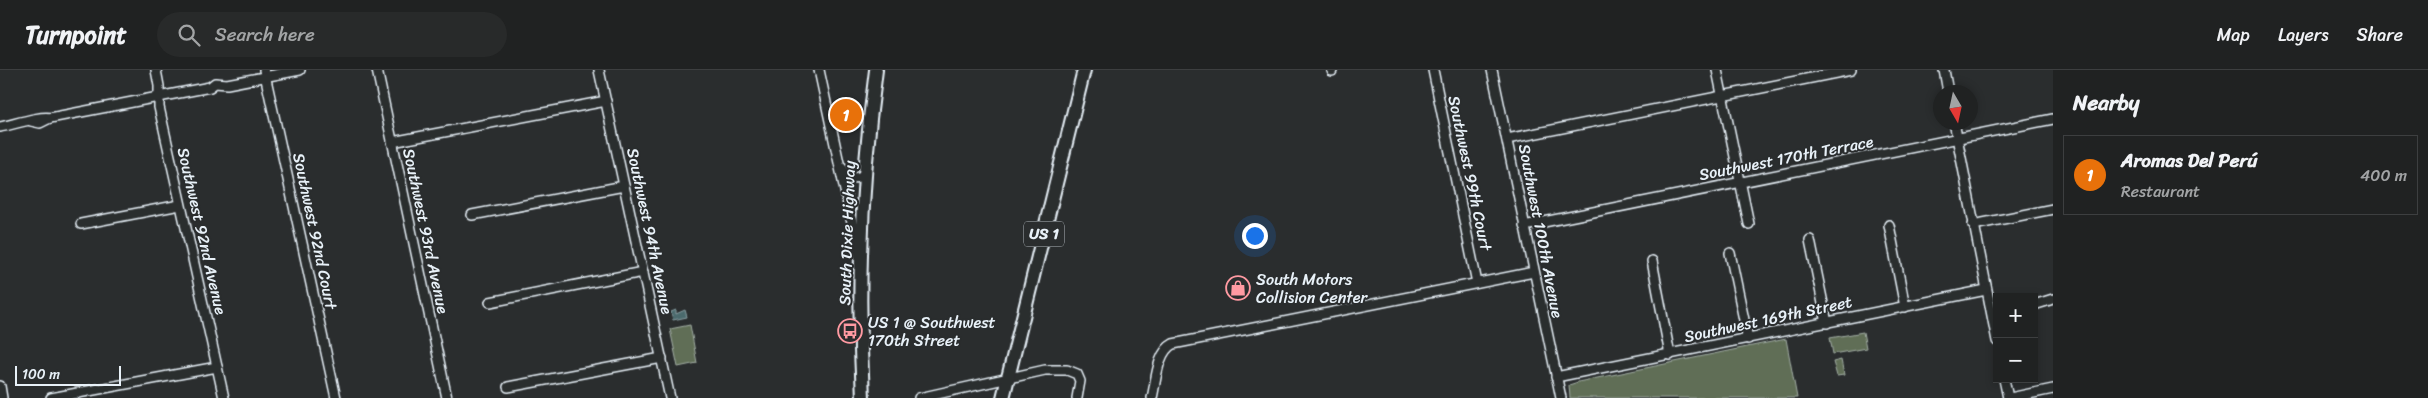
<!DOCTYPE html>
<meta charset="utf-8">
<style>
body{margin:0;font-family:Sriracha,sans-serif;background:#282a2a;color:#f1f3f6}
.controls{position:absolute;right:15px;bottom:15px;display:grid;overflow:hidden;border-radius:0px;box-shadow:0 2px 8px #0003}
.controls button{width:45px;height:45px;display:grid;place-items:center;padding:0;border:0;border-bottom:1px solid #3d3f40;background:#202222;color:#f1f3f6;font:25px sans-serif}
.compass{position:absolute;left:1933px;top:15px;width:45px;height:45px;border-radius:50%;background:#202222;box-shadow:0 2px 8px #0003;rotate:171deg}
.scale{position:absolute;left:15px;bottom:12px;width:106px;box-sizing:border-box;padding-left:5px;border:2px solid #e8f1f8;border-top:0;font-size:14px;line-height:18px;white-space:nowrap;color:#e8f1f8;-webkit-text-stroke:4px #2a2d2e;paint-order:stroke}
.you{position:absolute;left:1254px;top:165px;width:18px;height:18px;margin:-12px;border:4px solid #fff;border-radius:50%;background:#1a73e8;box-shadow:0 0 0 8px #1a73e833}
.badge{display:grid;place-items:center;width:32px;height:32px;border-radius:50%;background:#ff9aa2;color:#fff;font-size:16px;font-weight:700}
.pin{position:absolute;translate:-50% -50%;border:2px solid #fff;box-shadow:0 1px 5px #0006}
.list{margin:0;padding:0;list-style:none}
h2{display:flex;justify-content:space-between;align-items:center;height:65px;margin:0;padding:0 20px;font-size:21px}
h2 small{font-size:16px;font-weight:400;color:#a2a4a5}
.list li{display:grid;grid-template-columns:32px 1fr auto;gap:15px;align-items:center;box-sizing:border-box;height:80px;margin:0 10px 10px;padding:0 10px;border:1px solid #3d3f40;border-radius:0px}
.list b{display:block;font-size:19px;white-space:nowrap}
.list p{margin:0;font-size:16px;white-space:nowrap;color:#a2a4a5}
.list em{font-size:16px;font-style:normal;color:#a2a4a5}
.icon{flex:none;width:28px;height:28px;fill:none;stroke:currentColor;stroke-width:2;stroke-linecap:round;stroke-linejoin:round}
.map{position:relative;flex:none;width:2053px;height:328px;overflow:hidden}
header{display:flex;align-items:center;gap:30px;box-sizing:border-box;height:70px;padding:0 25px;background:#202222;border-bottom:1px solid #3d3f40}
header strong{font-size:24px}
nav{display:flex;gap:28px;margin-inline-start:auto;font-size:18px}
.search{width:350px;height:45px;background:#282a2a;display:flex;align-items:center;gap:12px;box-sizing:border-box;padding:0 18px;border-radius:28px;color:#a2a4a5;font-size:19px}
main{display:flex}
aside{flex:1;background:#202222}
.map>svg:first-child{display:block}
.green{fill:#616e56;stroke:#a4b0a7}
.water{fill:#4b6a6d;stroke:#8aa0a5}
.lines{fill:none;stroke-linecap:round;stroke-linejoin:round}
.minor-casing{stroke:#e8f1f8;stroke-width:12}
.highway-casing{stroke:#e8f1f8;stroke-width:16}
.minor{stroke:#2a2d2e;stroke-width:9}
.highway{stroke:#2a2d2e;stroke-width:12}
.labels{text-anchor:middle;dominant-baseline:central;stroke-width:4;stroke-linejoin:round;paint-order:stroke}
.shield{fill:#2a2d2e;stroke:#afb6bb;stroke-width:1}
.shield-label{font-size:15px;font-weight:bold;fill:#e8f1f8}
.street-label{font-size:16px;fill:#e8f1f8;stroke:#2a2d2e}
.poi-label{font-size:16px;fill:#e8f1f8;stroke:#2a2d2e;text-anchor:start}
</style>
<header>
<strong>Turnpoint</strong>
<div class="search"><svg class="icon" aria-label="search" viewBox="0 0 24 24"><circle cx="10" cy="10" r="6"/><path d="M15 15l6 6"/></svg>Search here</div>
<nav><a>Map</a><a>Layers</a><a>Share</a></nav>
</header>
<main>
<div class="map">
<svg width="2053" height="328" viewBox="0 0 2053 328">
<rect width="100%" height="100%" fill="#2a2d2e"/>
<filter id="ink" filterUnits="userSpaceOnUse"><feTurbulence type="fractalNoise" baseFrequency=".02" numOctaves="2"/><feDisplacementMap in="SourceGraphic" scale="10" xChannelSelector="R" yChannelSelector="G"/><feConvolveMatrix kernelMatrix="1 2 1 2 8 2 1 2 1" color-interpolation-filters="sRGB"/></filter>
<g filter="url(#ink)">
<g class="green">
<path d="M690 255 697 293 678 297 670 259Z"/>
<path d="M1863 262 1866 278 1833 284 1830 268Z"/>
<path d="M1786 269 1797 328H1570L1569 315 1578 312Z"/>
<path d="M1841 290 1844 305 1837 306 1833 292Z"/>
</g>
<path class="water" d="M676 240V244L685 240 687 247 673 250 671 242Z"/>
<g class="lines">
<g class="minor-casing">
<g id="minor">
<path d="M156 0 159 16V37L224 328"/>
<path d="M264 0 336 328"/>
<path d="M377 0 447 328"/>
<path d="M599 0 670 328"/>
<path d="M819 0 858 181"/>
<path d="M1433 0 1477 213"/>
<path d="M1492 0 1561 328"/>
<path d="M1717 0 1749 154"/>
<path d="M1944 0 1948 22"/>
<path d="M1332 1V0"/>
<path d="M31 51 40 53 50 48 210 17 215 13 227 14 300 0"/>
<path d="M1954 52 1997 271"/>
<path d="M0 57C11 55 43 45 50 48"/>
<path d="M1507 69 1851 0"/>
<path d="M392 72 606 31"/>
<path d="M842 97C847 107 855 112 865 103"/>
<path d="M472 145 624 116"/>
<path d="M81 154 180 135"/>
<path d="M1889 155 1905 237"/>
<path d="M1973 155 2053 139"/>
<path d="M1524 156 2053 49"/>
<path d="M1810 170 1827 253"/>
<path d="M1730 183 1748 269"/>
<path d="M1652 191 1670 285"/>
<path d="M490 232 643 202"/>
<path d="M2034 235 2053 229"/>
<path d="M1556 307 1986 220"/>
<path d="M2004 309 2008 328"/>
<path d="M0 316 2 328"/>
<path d="M508 317 662 288"/>
<path d="M51 328 217 297"/>
<path d="M919 328 1045 300H1067L1077 304 1080 311 1077 328"/>
<path d="M1152 328C1156 312 1157 282 1173 274L1534 202"/>
<path d="M2010 328 2053 319"/>
</g>
</g>
<g class="highway-casing">
<g id="highway">
<path d="M863 328C857 218 861 109 876 0"/>
<path d="M1003 328 1084 0"/>
</g>
</g>
<use href="#minor" class="minor"/>
<use href="#highway" class="highway"/>
</g>
</g>
<defs>
<g id="shop-ring" transform="scale(1.25)"><circle r="9.5" fill="#2a2d2e" stroke="#ff9aa2" stroke-width="1.5"/><path d="M-5-2.5h2.3a2.7 3.5 0 0 1 5.4 0H5L5.5 6h-11ZM-1.5-2.5h3a1.5 2.3 0 0 0-3 0Z" fill="#ff9aa2"/></g>
<g id="bus-ring" transform="scale(1.25)"><circle r="9.5" fill="#2a2d2e" stroke="#ff9aa2" stroke-width="1.5"/><path d="M-5-6H5V4H4V6H2V4H-2V6H-4V4H-5ZM-3.5-4V0h7V-4ZM-3.5 1.2v1.5H-2V1.2ZM2 1.2v1.5H3.5V1.2Z" fill="#ff9aa2"/></g>
</defs>
<g fill-rule="evenodd">
<use href="#shop-ring" x="1238" y="218"/>
<use href="#bus-ring" x="850" y="261"/>
</g>
<g class="labels">
<rect class="shield" x="1024" y="151.5" width="40" height="25" rx="4"/>
<g class="shield-label">
<text x="1044" y="164">US 1</text>
</g>
<g class="street-label">
<text transform="translate(1786 88) rotate(-11)">Southwest 170th Terrace</text>
<text transform="translate(1470 103) rotate(78)">Southwest 99th Court</text>
<text transform="translate(202 161) rotate(77)">Southwest 92nd Avenue</text>
<text transform="translate(315 161) rotate(78)">Southwest 92nd Court</text>
<text transform="translate(426 161) rotate(78)">Southwest 93rd Avenue</text>
<text transform="translate(650 161) rotate(78)">Southwest 94th Avenue</text>
<text transform="translate(1541 161) rotate(79)">Southwest 100th Avenue</text>
<text transform="translate(847 163) rotate(-88)">South Dixie Highway</text>
<text transform="translate(1768 249) rotate(-12)">Southwest 169th Street</text>
</g>
<g class="poi-label">
<text x="1256" y="209">South Motors<tspan x="1256" dy="18">Collision Center</tspan></text>
<text x="868" y="252">US 1 @ Southwest<tspan x="868" dy="18">170th Street</tspan></text>
</g>
</g>
</svg>
<div class="controls">
<button>+</button>
<button>−</button>
</div>
<svg class="compass" viewBox="-18 -18 36 36"><path d="M0-13l5 13h-10z" fill="#e53935"/><path d="M0 13l5-13h-10z" fill="#a2a4a5"/></svg>
<div class="scale">100 m</div>
<div class="you"></div>
<div class="pin badge" style="left:846px;top:45px;background:#e8710a">1</div>
</div>
<aside>
<h2>Nearby<small></small></h2>
<ul class="list">
<li><span class="badge" style="background:#e8710a">1</span><div><b>Aromas Del Perú</b><p>Restaurant</p></div><em>400 m</em></li>
</ul>
</aside>
</main>
